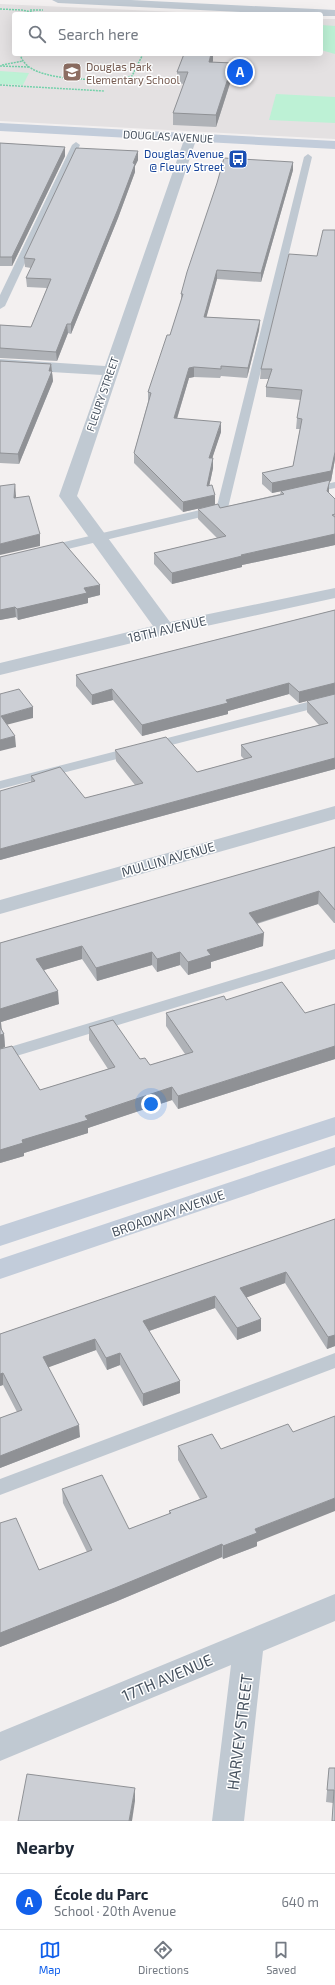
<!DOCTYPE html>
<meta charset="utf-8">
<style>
body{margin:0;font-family:"Exo 2",sans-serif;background:#f6f6f7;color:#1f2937}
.you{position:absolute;left:151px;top:1104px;width:14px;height:14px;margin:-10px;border:3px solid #fff;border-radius:50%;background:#1a73e8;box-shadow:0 0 0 6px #1a73e833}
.badge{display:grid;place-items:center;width:26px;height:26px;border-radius:50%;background:#1160eb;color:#fff;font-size:13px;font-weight:700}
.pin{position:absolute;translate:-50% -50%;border:2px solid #fff;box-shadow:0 1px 4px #0006}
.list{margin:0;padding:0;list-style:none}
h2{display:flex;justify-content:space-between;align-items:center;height:52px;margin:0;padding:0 16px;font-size:17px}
h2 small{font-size:13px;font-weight:400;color:#747a83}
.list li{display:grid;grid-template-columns:26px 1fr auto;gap:12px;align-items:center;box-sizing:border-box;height:56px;padding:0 16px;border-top:1px solid #e0e1e3}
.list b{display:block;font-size:15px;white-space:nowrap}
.list p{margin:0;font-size:13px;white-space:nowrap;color:#747a83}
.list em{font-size:13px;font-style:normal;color:#747a83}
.icon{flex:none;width:22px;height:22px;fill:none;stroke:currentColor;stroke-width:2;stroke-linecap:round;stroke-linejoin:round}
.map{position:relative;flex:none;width:335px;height:1821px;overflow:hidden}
.search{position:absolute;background:#fff;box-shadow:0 4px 16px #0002;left:12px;right:12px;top:12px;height:44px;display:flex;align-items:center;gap:10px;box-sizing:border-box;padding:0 14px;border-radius:4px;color:#747a83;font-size:15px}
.sheet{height:108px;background:#fff}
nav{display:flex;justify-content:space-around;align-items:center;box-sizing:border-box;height:56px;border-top:1px solid #e0e1e3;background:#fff;font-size:11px;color:#747a83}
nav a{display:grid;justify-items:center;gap:2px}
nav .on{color:#1160eb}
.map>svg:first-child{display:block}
.education{fill:#e4e1e2}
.green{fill:#bdf1d5}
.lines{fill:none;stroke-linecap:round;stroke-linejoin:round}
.path{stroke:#74d1aa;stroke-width:1.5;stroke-dasharray:2 1;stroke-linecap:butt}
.lane{fill:#c0c9d2;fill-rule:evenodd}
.street{fill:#c0c9d2;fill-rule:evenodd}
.secondary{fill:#c2ccda;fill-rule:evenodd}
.wall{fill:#afb2b7}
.shaded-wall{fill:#8f9195}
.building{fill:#cccfd5;stroke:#8f9195}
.labels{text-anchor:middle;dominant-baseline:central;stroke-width:3;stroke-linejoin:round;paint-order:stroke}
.far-education-label{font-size:11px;fill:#785e54;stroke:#fff;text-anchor:start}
.far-street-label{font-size:11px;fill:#47525f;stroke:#fff}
.far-transit-label{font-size:11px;fill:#164399;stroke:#fff;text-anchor:end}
.street-label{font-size:13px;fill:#47525f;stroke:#fff}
.near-street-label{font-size:16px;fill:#47525f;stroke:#fff}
</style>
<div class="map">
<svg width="335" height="1821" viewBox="0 0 335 1821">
<rect width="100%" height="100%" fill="#f3f0f0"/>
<path class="education" d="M0 4 221 14H14V54H321V19H335V139L0 121Z"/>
<g class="green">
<path d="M321 25 335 26V54L321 50Z"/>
<path d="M0 71 29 73 23 85 0 84Z"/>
<path d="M276 94 335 97V123L269 120Z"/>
</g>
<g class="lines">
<g class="path">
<path d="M0 9 22 10 41 14"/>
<path d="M30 10H43"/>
<path d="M20 54C21 57 22 60 24 62 39 83 110 81 132 76L143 54"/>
<path d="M2 65 23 61"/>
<path d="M0 66 29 67"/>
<path d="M0 85 104 91"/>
</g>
<g class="lane">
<path d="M76 142 80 145 5 306 0 309V295L72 145Z"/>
<path d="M308 154 312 157 228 508 226 510 218 513 47 554 43 553 41 550 43 547 217 506 304 157Z"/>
<path d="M335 482V488L311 493 305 490 307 488Z"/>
<path d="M335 695V703L0 789V781Z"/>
<path d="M335 949V959L0 1061V1050Z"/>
<path d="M335 1353V1368L0 1495V1479Z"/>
</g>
<g class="street">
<path d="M52 0H131L335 10V16H321V14H283L58 3Z"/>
<path d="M191 133 197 137 77 496 170 622 335 588V598L165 635 0 675V663L153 626 59 496 102 375 0 369V359L105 366 185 137Z"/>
<path d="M335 806V819L0 914V900Z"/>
<path d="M335 1594V1621L263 1651 244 1821H212L231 1665 0 1761V1732Z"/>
</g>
<g class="secondary">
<path d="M0 123 335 141V149L0 131Z"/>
<path d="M335 1117V1135L0 1246V1226Z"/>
<path d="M335 1147V1165L0 1279V1259Z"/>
</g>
</g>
<g class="wall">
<path d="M213 61 212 62 233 74 216 127 173 125V113L184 84 177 83V72Z"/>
<path d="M0 143 65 147V156L12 266H0Z"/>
<path d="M138 151V160L135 166V172L118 218 71 334 68 333 57 361 0 358V325L31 327 47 288 27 287 26 278 31 268 25 267 24 258Z"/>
<path d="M293 162V170L261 282 217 279 206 317 260 320 259 330 247 378 221 376 220 378 194 377 189 378 177 419 221 432 212 458H213V468L209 486 215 505 220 508 280 494 281 491 272 493 262 484V473L293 466 300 429H296L297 418 301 400 266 397V387L269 379H260L261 369 317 256 335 230V459L331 481 329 482V493L335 499V545L242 565V567L172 584 154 564V553L217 538 198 519V509L204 507 183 512 134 463V453L148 402V392L170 335 181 302V294Z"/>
<path d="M0 361 51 364 53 381 19 464 0 463Z"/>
<path d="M0 557 100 595 88 598V603L18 620 16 617 0 620Z"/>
<path d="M335 610V769L0 860 31 782V776L85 798 135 785 116 761 115 750 197 772 244 759 241 756V745L319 725 307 712V701L326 696 299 703 289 694 228 711V714L142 736 113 700 92 705 76 686V675Z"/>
<path d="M335 847V923H334L318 904 257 924 263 946 211 962V968L188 975 180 965 157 972 152 965 97 981 82 959 44 970 59 1004 1 1022V1029L4 1034 5 1047 0 1049 40 1090 108 1069 89 1040V1027L150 1065 185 1054 166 1026V1013L226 1000 305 1013 335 1004V1059L178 1109 172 1100 88 1128V1133L24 1153V1156L0 1163V943Z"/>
<path d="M335 1219V1346L327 1349 285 1283 246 1297 261 1331 237 1340 215 1308 149 1331 180 1393 143 1406 120 1365 107 1370 96 1350 48 1367 80 1437 0 1468V1418L17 1412 3 1385 0 1386V1334Z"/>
<path d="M178 1446 257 1542V1546L223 1559 222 1557 115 1602 0 1647V1523L39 1570 87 1552 63 1503 62 1489 129 1529 169 1514V1511L200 1499 178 1460Z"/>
<path d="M329 1768H335V1821L333 1803 326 1802Z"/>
</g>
<g class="shaded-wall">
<path d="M211 54H213V61L208 73 209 62Z"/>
<path d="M233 63V74L216 127V115Z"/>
<path d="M65 147V156L12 266V257Z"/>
<path d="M138 151V160L135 166V172L118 218 71 334V324Z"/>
<path d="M293 162V170L261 282V273Z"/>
<path d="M217 270V279L204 326V317Z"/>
<path d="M260 320 259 330 247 378 248 368Z"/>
<path d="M67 324 68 333 57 361 56 352Z"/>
<path d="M51 364 53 381 19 464 18 454Z"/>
<path d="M194 367V377L189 378 174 428V418L189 368Z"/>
<path d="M221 422V432L209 468V458Z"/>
<path d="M335 452V459L331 481 329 482V491L327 502V491L329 482 272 493V483Z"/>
<path d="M213 458V468L207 496V486Z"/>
<path d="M15 484 16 496 15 509 14 498Z"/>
<path d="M215 495V505L183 512V502Z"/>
<path d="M40 534V546L0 555V544Z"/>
<path d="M335 534V545L242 565V567L172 584V573L241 555Z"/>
<path d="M100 585V595L88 598V603L18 620 17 609 84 588Z"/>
<path d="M15 607 16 617 0 620V610Z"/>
<path d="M289 683V694L228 711V714L142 736V725L226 700Z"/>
<path d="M335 683V694L299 703V692Z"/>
<path d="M112 689 113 700 92 705V695Z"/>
<path d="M33 707V718L2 726 1 716Z"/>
<path d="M15 736 16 747 0 751V740Z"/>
<path d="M335 758V769L0 860V849Z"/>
<path d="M319 891 318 904 248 926 249 913Z"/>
<path d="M264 933 263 946 211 962V968L188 975V962L207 950Z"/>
<path d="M82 946V959L37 972 36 959Z"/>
<path d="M152 952V965L97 981 96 968Z"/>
<path d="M180 952V965L157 972V959Z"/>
<path d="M58 991 59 1004 1 1022 2 1032H0V1009Z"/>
<path d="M4 1034 5 1047 0 1049V1035Z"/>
<path d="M335 1046V1059L178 1109V1096Z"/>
<path d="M172 1087V1100L88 1128V1133L24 1153V1156L0 1163V1150L22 1140 85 1116Z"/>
<path d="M286 1272 285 1283 240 1300V1288Z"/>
<path d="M215 1296V1308L143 1333V1321Z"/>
<path d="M261 1319V1331L237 1340V1328Z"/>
<path d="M335 1335V1346L327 1349 328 1337Z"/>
<path d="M95 1339 96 1350 44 1369 43 1357Z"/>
<path d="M120 1353V1365L107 1370 106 1358Z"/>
<path d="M3 1373V1385L0 1386V1374Z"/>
<path d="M180 1381V1393L143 1406V1394Z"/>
<path d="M79 1425 80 1437 0 1468V1456Z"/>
<path d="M335 1498V1511L257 1542V1546L223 1559V1546L255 1529Z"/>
<path d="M222 1544V1557L115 1602 0 1647V1633Z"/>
<path d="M135 1788V1801L132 1821H129Z"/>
</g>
<g class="building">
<path d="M184 54H211L209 62 233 63 216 115 173 113 188 72H177Z"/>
<path d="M0 143 65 147 12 257H0Z"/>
<path d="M76 148 138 151 133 163 135 164 118 209 71 324H67L56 352 0 348V325L31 327 51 279 26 278 35 259 24 258Z"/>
<path d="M224 158 293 162 261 273 217 270 204 317 260 320 248 368 221 366V369L194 367 189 368 174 418 221 422 209 458H213L207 486 212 485 215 495 183 502 134 453 151 393 148 392 167 335H170L183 294H181L187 272 217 183Z"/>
<path d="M323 230H335V452L331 471 272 483 262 473 293 466 302 419 297 418 302 390 266 387 272 369H261L289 254 317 256Z"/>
<path d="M0 361 51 364 49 371H52L18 454 0 453Z"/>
<path d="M330 480 327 491 335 499V514L332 515 335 517V534L241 555 242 556 172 573 154 553 226 536 198 509 218 504 220 508 284 494 281 491Z"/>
<path d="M15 484 14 498 29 496 40 534 0 544V486Z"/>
<path d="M63 542 100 585 84 588 87 593 17 609 15 607 0 610V557Z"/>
<path d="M335 610V683L299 692 289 683 226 700 228 703 142 725 112 689 92 695 76 675Z"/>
<path d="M19 689 33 707 1 716 15 736 0 740V694Z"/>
<path d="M335 694V758L0 849V791L35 781 31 776 60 767 85 798 143 783 115 750 166 737 197 772 252 757 241 745 328 723 307 701Z"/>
<path d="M335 847V910L319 891 249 913 264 933 207 950 211 955 188 962 180 952 157 959 152 952 96 968 82 946 36 959 58 991 0 1009V943Z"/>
<path d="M282 982 305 1013 335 1004V1046L178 1096 172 1087 85 1116 88 1120 22 1140 23 1143 0 1150V1049L12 1046 40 1090 115 1067 89 1027 113 1020 140 1059 145 1058 150 1065 193 1052 166 1013 224 996 226 1000Z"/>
<path d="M0 1027 4 1034 0 1035Z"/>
<path d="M335 1219V1335L328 1337 286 1272 240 1288 261 1319 237 1328 215 1296 143 1321 180 1381 143 1394 120 1353 106 1358 95 1339 43 1357 79 1425 0 1456V1418L22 1410 3 1373 0 1374V1334Z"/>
<path d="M335 1416V1498L255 1529 257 1533 223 1546 222 1544 115 1588 0 1633V1523L16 1518 39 1570 92 1550 62 1489 102 1475 129 1529 171 1513 169 1511 207 1497 178 1446 212 1434 221 1449 288 1424 293 1432Z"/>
<path d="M329 1768H335V1821H332L334 1790H327Z"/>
<path d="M27 1774 135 1788 129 1821H18Z"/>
</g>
<defs>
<g id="school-square" transform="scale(1)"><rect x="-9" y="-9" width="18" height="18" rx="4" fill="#8d6e63" stroke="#fff"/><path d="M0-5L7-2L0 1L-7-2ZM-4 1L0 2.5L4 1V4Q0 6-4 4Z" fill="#fff"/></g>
<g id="bus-square" transform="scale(1)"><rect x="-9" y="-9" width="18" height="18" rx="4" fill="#1a4fb4" stroke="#fff"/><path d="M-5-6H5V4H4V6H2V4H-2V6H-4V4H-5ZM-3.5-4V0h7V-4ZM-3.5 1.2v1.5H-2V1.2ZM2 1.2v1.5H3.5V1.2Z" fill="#fff"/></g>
</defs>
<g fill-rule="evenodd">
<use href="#school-square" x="72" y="72"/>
<use href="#bus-square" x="238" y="159"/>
</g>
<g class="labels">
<g class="far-education-label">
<text x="86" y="66">Douglas Park<tspan x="86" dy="13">Elementary School</tspan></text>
</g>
<g class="far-street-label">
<text transform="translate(168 136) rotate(3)">DOUGLAS AVENUE</text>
<text transform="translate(102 394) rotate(-71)">FLEURY STREET</text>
</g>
<g class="far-transit-label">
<text x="224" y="153">Douglas Avenue<tspan x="224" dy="13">@ Fleury Street</tspan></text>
</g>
<g class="street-label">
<text transform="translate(167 629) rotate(-13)">18TH AVENUE</text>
<text transform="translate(168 859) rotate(-16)">MULLIN AVENUE</text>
<text transform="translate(168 1213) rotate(-19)">BROADWAY AVENUE</text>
</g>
<g class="near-street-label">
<text transform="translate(167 1677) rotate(-23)">17TH AVENUE</text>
<text transform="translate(239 1732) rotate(-83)">HARVEY STREET</text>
</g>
</g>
</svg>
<div class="you"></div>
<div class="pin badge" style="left:240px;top:72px">A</div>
<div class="search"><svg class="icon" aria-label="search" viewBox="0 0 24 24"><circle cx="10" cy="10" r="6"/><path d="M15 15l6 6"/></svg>Search here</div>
</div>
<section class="sheet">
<h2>Nearby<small></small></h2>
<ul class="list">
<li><span class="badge">A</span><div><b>École du Parc</b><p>School · 20th Avenue</p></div><em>640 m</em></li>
</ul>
</section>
<nav>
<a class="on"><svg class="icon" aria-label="map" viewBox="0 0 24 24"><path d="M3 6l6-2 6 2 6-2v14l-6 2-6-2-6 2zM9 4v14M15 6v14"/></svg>Map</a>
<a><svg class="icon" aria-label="directions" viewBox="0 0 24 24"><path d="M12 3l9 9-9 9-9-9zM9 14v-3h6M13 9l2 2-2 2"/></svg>Directions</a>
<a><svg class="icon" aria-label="saved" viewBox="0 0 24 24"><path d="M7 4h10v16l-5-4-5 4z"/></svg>Saved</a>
</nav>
